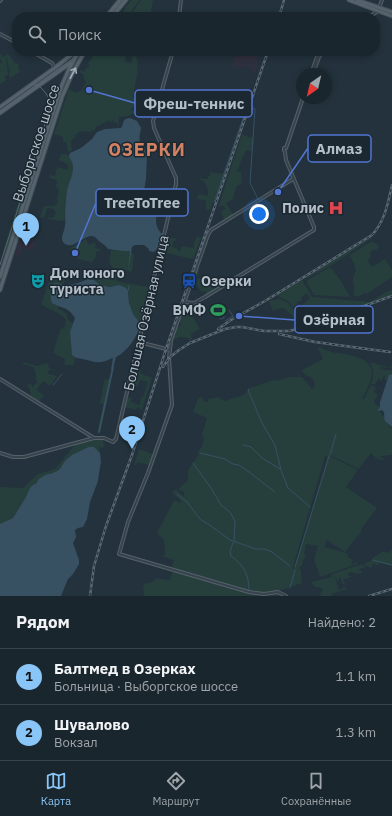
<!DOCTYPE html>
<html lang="ru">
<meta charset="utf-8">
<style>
body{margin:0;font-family:"IBM Plex Sans",sans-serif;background:#232e35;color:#f1f3f6}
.compass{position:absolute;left:296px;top:68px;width:36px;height:36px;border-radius:50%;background:#1a262d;box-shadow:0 2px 6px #0003;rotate:214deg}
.you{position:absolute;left:259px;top:214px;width:14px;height:14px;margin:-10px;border:3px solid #fff;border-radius:50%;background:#1a73e8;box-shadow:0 0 0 6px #1a73e833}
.badge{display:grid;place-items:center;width:26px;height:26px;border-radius:50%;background:#89c5f6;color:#111;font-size:13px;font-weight:700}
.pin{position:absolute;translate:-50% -33px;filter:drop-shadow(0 1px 2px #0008)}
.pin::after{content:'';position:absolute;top:21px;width:14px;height:12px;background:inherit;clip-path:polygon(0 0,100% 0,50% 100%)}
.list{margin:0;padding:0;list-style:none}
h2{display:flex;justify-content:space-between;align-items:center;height:52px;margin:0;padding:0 16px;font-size:17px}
h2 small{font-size:13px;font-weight:400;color:#9fa5aa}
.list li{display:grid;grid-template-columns:26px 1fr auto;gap:12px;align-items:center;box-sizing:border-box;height:56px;padding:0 16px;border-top:1px solid #384349}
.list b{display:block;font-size:15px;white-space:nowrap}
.list p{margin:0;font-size:13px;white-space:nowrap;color:#9fa5aa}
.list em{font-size:13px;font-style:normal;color:#9fa5aa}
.icon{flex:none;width:22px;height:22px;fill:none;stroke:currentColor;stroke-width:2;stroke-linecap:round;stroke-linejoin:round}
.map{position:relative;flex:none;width:392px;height:596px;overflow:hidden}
.search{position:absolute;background:#1a262d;box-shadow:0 2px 6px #0003;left:12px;right:12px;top:12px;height:44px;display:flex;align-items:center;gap:10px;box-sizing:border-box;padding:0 14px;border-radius:16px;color:#9fa5aa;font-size:15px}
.sheet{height:164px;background:#1a262d}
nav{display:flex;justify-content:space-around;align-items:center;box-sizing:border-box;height:56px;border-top:1px solid #384349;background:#1a262d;font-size:11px;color:#9fa5aa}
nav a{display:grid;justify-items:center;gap:2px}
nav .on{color:#89c5f6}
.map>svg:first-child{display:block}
.medical{fill:#2f303d}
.green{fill:#263f3d;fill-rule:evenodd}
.water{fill:#375163}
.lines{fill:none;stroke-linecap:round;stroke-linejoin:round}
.stream{stroke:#375163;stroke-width:1}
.canal{stroke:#375163;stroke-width:2}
.minor-casing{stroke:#55616a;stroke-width:4}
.major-casing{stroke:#434f58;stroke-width:5}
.minor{stroke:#37434c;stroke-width:2}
.major{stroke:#55636c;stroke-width:3}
.tram{stroke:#596873;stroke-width:1}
.rail-casing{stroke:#596873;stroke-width:2.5}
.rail{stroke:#1c2831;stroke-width:1;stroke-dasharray:3;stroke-linecap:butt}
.oneway{stroke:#a0acb6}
.labels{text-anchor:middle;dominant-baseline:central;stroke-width:3;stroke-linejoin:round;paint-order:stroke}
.street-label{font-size:14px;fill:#b3bec8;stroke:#1c2831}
.poi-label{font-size:14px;font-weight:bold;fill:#b3bec8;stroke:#1c2831;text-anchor:end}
.district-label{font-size:18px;font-weight:bold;letter-spacing:1px;fill:#d38163;stroke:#1c2831}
.leader{fill:none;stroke:#5275d2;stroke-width:1.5}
.callout-dot{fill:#5275d2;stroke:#1c2831;stroke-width:1.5}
.callout{fill:#1c2831;stroke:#5275d2;stroke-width:1.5}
.callout-label{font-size:15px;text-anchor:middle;font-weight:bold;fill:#b3bec8}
</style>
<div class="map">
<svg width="392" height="596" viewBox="0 0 392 596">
<rect width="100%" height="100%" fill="#23323c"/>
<g class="medical">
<path d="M258 53 256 73H252L251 69 249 67 233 68 234 57Z"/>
<path d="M22 237 36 241 33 250 29 249 28 250 23 248 20 258 15 256 20 238H21Z"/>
</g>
<g class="green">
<path d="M131 0H140C136 5 131 9 131 15L141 0H153L150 17H122L120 13 121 12 123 13 125 8Z"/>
<path d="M92 51H128L126 54 125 62 131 63 133 54 136 57 138 62 137 65 138 69 133 97H132L136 100 133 108 131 109 132 111 133 110 137 111 139 110 140 111 135 115H134L132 113 131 115H129L130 116 119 117 118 128 117 123 114 122 112 119V122L107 121 105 123H103L100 125 97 126C92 136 87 129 80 132 75 133 75 139 71 141L72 150 68 152 67 146 66 142H63V137L54 134 69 89 76 93 77 91 79 92 81 91 86 82 83 77 84 74H82L79 71 81 70 84 72 86 68H88L89 66 88 63C92 60 93 56 92 51Z"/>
<path d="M0 52 2 57 8 54 15 63H16L17 64H19V65L18 67 20 72 9 79 10 76H9V71H10L11 70 10 69 9 70 8 63 6 56 8 75 5 76 6 80 0 84V63L2 62 0 59Z"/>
<path d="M242 134 250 138 251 136 254 139 253 150 252 153 251 151 246 150 237 171 241 172 242 183 236 187 233 199 226 203 233 215 224 221 221 211 226 209 222 205 218 208Z"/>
<path d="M61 154H67C78 167 71 176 68 191 65 200 64 210 65 220L61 221 47 219 49 217 53 218 56 213 54 209 47 208 44 218 40 217 44 206H54L58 202 57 197 59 191 57 187H56L57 181 56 180 49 178 50 175 55 176 57 167 68 170V167L67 164 60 161 59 160Z"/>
<path d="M35 159 36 160 5 258 3 254V251L31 162Z"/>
<path d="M210 172 223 174 210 210 206 209V200L196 199 199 194 208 196V190L204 181 201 180 197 178 207 179 210 175Z"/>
<path d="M165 236 177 239 173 242 172 247 177 248 178 251H180L182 246 194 248V243L197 236 201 238 193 259 161 252Z"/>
<path d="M371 237 372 238 330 266 305 279 304 278Z"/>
<path d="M86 239 88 244H92L94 242 96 244 95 248 101 249 100 251H96V256L95 259 92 262H90L71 257 70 249 72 247Z"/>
<path d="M372 241 374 243H376L379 247 376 250H373L370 252 371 255 368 261 372 267 385 259 392 270V277L368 293 366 294 365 293 357 297 354 295C353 293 354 290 354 288 353 279 351 279 356 271L354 263 350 257V255Z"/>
<path d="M111 250 123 251H131L134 255 132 272 121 269 113 268 109 263Z"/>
<path d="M69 268 64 283 61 284 56 283 55 305H58V309L66 313 69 321 73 323 70 332 72 355 75 358 74 365H64L65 359 53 353 61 328 64 329 66 320C60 312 49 310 41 304L52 274Z"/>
<path d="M329 268H331L341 281 350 297 314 295 306 281Z"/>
<path d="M196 269 199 270 197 277 198 279 203 276 214 290 207 294 204 291 202 292 193 281Z"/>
<path d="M103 270 113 272V273L116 270H118L116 280 119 282 149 287 140 326C139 321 136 319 133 314 129 308 129 299 128 291L119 285C106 288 99 287 91 276H93L95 271 97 272V275L101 277Z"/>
<path d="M302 280 312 297 369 302 388 291 392 290V295L304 327 299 315 306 314 305 309 303 308V304L310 298 307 293 301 298 302 301H299L293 307 288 301 280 297 277 294Z"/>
<path d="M279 299C289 302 291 306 296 314L294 317 285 309 281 308 273 311 269 301Z"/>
<path d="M185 304H190L192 309 190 310C192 317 196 322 200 329L194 332 191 335 192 340 189 342V338H187L180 337 173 340V345H172V342L176 328 181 325V323L178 321Z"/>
<path d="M320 347C330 354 338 352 350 355 380 362 374 377 362 399H364L371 385 374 386 376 390 373 391 377 394V397L374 402 376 405 380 406V408L378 410 382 414 385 420 392 429V455L381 456 380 457 381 458H385L383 460C377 460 375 457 371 453L359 469 330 455V456L358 470 346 487 377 508 362 528 361 532 358 535 345 552 327 540 324 547 347 553 348 557 353 560 351 565 356 562H357V564L320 577 314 560 318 546 306 544 304 554 306 555 305 558H304L302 565 299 568 301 570 302 583 278 591 268 593 259 592 249 591 230 584 174 569 172 566 174 560 162 556 165 555 164 540 157 533 174 500 181 503V501L172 492 175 490 177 489 178 492 184 496V492L178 489 188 480V470L199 454 197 453 200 450 204 440 202 434 207 418 193 412 198 398 202 397 204 402H208V399L219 397C221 401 226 402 230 399 237 397 245 397 248 389L250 388 274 380 277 381 290 377H302L312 389 315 384 312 378 304 374 302 370 323 359 319 350H318V348ZM325 456 328 457 294 569 293 567Z"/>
<path d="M23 362 37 366 47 363 50 369 60 371 49 370 48 373 49 374 57 376 50 386 43 381 41 384 39 383 40 385 36 390 44 395 39 401 31 396 29 387H27L29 383 32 385V387L35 389 33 387 37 382 38 383 36 380V373L33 367 23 364Z"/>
<path d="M372 362 389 368 392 365V367L391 368H387L381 367 379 369 381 368 385 370H392V374L389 375 387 381 384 379 385 376 384 375 382 380 380 381V379L379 378 375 384H371C374 376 374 370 370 363Z"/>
<path d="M135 367 141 369 140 373 152 378 142 410 140 409V408L137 407 136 410 125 407 128 397 132 398 131 402 140 405 141 397H143C144 392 147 387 148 382L140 380 138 386 133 385 131 391 129 392Z"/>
<path d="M105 379 111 380 100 432H98L103 404 100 403 104 381Z"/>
<path d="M94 439 104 440 103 443 105 445 103 448 99 447 100 453 96 450 61 466 59 470 53 473 45 475 37 483 33 485 26 497 13 518 0 524V487L23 488 38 474 55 469 75 445Z"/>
<path d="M139 449 153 454 149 465 138 462 136 465H134Z"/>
<path d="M392 549V566L381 563 377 566 376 564H372V567C369 568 367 567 364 565V564L371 561 373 558 383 551 387 553 391 551Z"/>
<path d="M362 564 365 568H363L359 569 362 572V573L356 574 352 572 349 573 348 574V576H352L346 579H343L345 583 344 585 343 584 340 578 339 577V580L338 582 336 578 335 577 339 590H341L342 588 346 587 347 589 332 594V596H319L323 589 319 587H315L311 582 332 577V574Z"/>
<path d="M173 571 249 593 268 595 277 594 282 596H144L143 587 144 584 155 581V578L170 580Z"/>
</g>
<g class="water">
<path d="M130 118 137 121 141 128C140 135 138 137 141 144H143L142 145 145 146 144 148 147 155 146 179 143 196 144 199 152 201 157 204C158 217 152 224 162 234L159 247 154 252 149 251V249L144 245H135L132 247 128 271 130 251H123L108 249C106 246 102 243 99 241 97 239 95 236 91 236 83 236 71 252 63 242 60 238 65 230 65 225 66 222 65 218 65 215 65 207 66 199 67 191 69 182 73 176 73 167 73 163 70 159 69 156L70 153 81 148 92 139 97 132 105 129 121 128C125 123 121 119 130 118Z"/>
<path d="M88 279 94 280 100 285 110 287 119 285 126 288 128 291 129 303 133 314 139 322 140 326C137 337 127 352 116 357L113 369H111L113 358C109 359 105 362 101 362 96 363 92 361 87 360 81 358 77 360 72 355L70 332 75 318C68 306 62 309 52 303 50 296 50 290 54 284L57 283C68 287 77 284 88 279Z"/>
<path d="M392 374V427C390 425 387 423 385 421 383 416 386 413 382 410L379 411 377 410 380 408V402L389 375Z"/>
<path d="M89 447H94L100 453 101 462 99 473 98 481 90 502 87 519 83 527 78 528 75 530 76 537 73 543 79 560V564L73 574 68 579 61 596H0V524L13 518 26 497 30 488 33 485 37 483 38 480 45 475 53 473 59 470 65 461 72 455Z"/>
</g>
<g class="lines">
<g class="stream">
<path d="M250 107 255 109 250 183 258 199"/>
<path d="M229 109H243"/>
<path d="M177 111 228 109"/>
<path d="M214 202 245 113 244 109 246 104"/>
<path d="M128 291 129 286"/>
<path d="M220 319 224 318V316"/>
<path d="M225 321 233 316 229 310"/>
<path d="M53 385 62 374"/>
<path d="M249 389 248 390 262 423 275 445 281 470 288 488 310 507"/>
<path d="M243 445 251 447 262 458 280 469"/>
<path d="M200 453 225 459 233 464 239 465 249 472 275 492"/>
<path d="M330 455 336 434"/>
<path d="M193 463 211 488 221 505 230 512 233 517 235 522 234 542"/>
<path d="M177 494 187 502 200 519 211 526 230 540 256 549H265L272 552 290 566"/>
<path d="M233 543 230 551 231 556C244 565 249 575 249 591"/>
<path d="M373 560 392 565"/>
<path d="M295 567 329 456"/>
<path d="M290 588 295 570"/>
</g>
<path class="canal" d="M99 432 113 367"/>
<g class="minor-casing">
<g id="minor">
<path d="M0 1 1 0"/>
<path d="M179 17 181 0"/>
<path d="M369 17 378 11 382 0"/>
<path d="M0 34 17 43"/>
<path d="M31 51 52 63 54 66 53 69"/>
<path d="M311 74 317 57 321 51"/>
<path d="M313 74 319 57 324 51"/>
<path d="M184 302 194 303 205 297 314 230V227L286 160 285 152 284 150V148H286L303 98"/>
<path d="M139 342 170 350"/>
<path d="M0 379 94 438"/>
<path d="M0 453 13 457H24L94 438H104L113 442 116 439 176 184V178L154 128 153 121 173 51"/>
<path d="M286 596 278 592 264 594 249 592 119 554 128 522 148 473 172 405 169 358 171 340 208 235 211 230 293 179"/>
</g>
</g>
<g class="major-casing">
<g id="major">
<path d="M349 0 392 16"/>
<path d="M357 0 392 12"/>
<path d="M106 17 120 0"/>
<path d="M112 17 126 0"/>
<path d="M0 107 56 67 76 51"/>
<path d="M0 113 72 62"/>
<path d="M0 277 62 85 69 69 79 51"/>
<path d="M0 290 62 97 72 74 85 51"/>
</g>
</g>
<use href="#minor" class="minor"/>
<use href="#major" class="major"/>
<g class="tram">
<path d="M109 17 123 0"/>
<path d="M0 111 75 57 81 51"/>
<path d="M0 265 51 105C50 98 43 88 37 85H34"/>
</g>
<g class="rail-casing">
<g id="rail">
<path d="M279 17 284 0"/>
<path d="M218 329 231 320 265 301 372 235C385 221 388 203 392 185"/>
<path d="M279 334 315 342 390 352"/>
<path d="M163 367 169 358 179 350 190 343 225 329 236 327H242L264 331H289L306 327 392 296"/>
<path d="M90 596 94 566 106 526 132 455 166 349 268 51"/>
<path d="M369 596 392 589"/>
</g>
</g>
<use href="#rail" class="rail"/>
</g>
<defs><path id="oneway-shaft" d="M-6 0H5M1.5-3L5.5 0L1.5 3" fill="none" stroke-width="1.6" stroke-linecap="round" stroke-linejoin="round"/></defs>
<use class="oneway" href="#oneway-shaft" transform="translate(73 73) rotate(-62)"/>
<defs>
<g id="hospital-bare" transform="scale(1.2)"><path d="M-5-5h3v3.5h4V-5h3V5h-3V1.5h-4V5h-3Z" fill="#e0444e" stroke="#1c2831" stroke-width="2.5" paint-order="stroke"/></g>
<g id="theatre-bare" transform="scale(1.2)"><path d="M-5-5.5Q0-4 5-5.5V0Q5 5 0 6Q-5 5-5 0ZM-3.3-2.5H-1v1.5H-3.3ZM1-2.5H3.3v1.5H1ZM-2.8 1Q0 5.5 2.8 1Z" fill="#0f9aa8" stroke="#1c2831" stroke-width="2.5" paint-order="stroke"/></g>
<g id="station-bare" transform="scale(1.2)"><path d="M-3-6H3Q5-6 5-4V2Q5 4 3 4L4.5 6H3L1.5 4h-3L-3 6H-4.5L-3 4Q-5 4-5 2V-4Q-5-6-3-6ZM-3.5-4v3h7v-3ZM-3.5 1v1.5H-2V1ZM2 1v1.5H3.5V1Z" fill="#1a4fb4" stroke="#1c2831" stroke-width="2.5" paint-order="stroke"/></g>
<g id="stadium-bare" transform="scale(1.2)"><path d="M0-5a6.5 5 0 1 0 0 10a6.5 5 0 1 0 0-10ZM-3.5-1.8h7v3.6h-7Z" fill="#2e9e5b" stroke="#1c2831" stroke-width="2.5" paint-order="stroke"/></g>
</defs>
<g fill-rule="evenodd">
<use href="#hospital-bare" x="336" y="208"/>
<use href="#theatre-bare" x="38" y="281"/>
<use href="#station-bare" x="189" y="281"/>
<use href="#stadium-bare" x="218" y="310"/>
</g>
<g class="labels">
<g class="street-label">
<text transform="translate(36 143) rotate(-72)">Выборгское шоссе</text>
<text transform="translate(146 313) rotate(-77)">Большая Озёрная улица</text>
</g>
<g class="poi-label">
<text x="324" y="208">Полис</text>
<text x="50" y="273" text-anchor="start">Дом юного<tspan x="50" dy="16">туриста</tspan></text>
<text x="201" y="281" text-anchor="start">Озерки</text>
<text x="206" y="310">ВМФ</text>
</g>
<g class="district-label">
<text x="147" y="149">ОЗЕРКИ</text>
</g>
</g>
<path class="leader" d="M89 90L135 103M278 192L308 148M75 253L96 203M239 316L295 320"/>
<g class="callout-dot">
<circle cx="89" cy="90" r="4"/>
<circle cx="278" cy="192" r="4"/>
<circle cx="75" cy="253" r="4"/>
<circle cx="239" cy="316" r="4"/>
</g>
<g class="callout">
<rect x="135" y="90" width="117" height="27" rx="4"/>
<rect x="308" y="135" width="63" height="27" rx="4"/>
<rect x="96" y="189" width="92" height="27" rx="4"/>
<rect x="295" y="306" width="78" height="27" rx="4"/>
</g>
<g class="callout-label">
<text x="194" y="109">Фреш-теннис</text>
<text x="339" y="154">Алмаз</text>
<text x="142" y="208">TreeToTree</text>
<text x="334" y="325">Озёрная</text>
</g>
</svg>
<svg class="compass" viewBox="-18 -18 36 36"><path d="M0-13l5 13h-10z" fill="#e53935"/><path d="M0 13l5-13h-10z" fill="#9fa5aa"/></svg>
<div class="you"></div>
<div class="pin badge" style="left:26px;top:246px">1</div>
<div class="pin badge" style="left:132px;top:449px">2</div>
<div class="search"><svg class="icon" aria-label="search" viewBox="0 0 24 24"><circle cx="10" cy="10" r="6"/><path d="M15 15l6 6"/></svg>Поиск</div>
</div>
<section class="sheet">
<h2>Рядом<small>Найдено: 2</small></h2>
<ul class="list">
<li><span class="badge">1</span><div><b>Балтмед в Озерках</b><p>Больница · Выборгское шоссе</p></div><em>1.1 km</em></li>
<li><span class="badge">2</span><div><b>Шувалово</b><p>Вокзал</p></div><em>1.3 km</em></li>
</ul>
</section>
<nav>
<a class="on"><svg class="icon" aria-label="map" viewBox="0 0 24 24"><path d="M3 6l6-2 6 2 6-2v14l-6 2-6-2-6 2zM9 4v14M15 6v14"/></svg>Карта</a>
<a><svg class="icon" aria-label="directions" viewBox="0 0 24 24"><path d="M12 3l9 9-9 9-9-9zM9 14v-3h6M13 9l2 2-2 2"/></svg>Маршрут</a>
<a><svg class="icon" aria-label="saved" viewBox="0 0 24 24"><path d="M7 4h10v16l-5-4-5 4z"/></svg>Сохранённые</a>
</nav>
